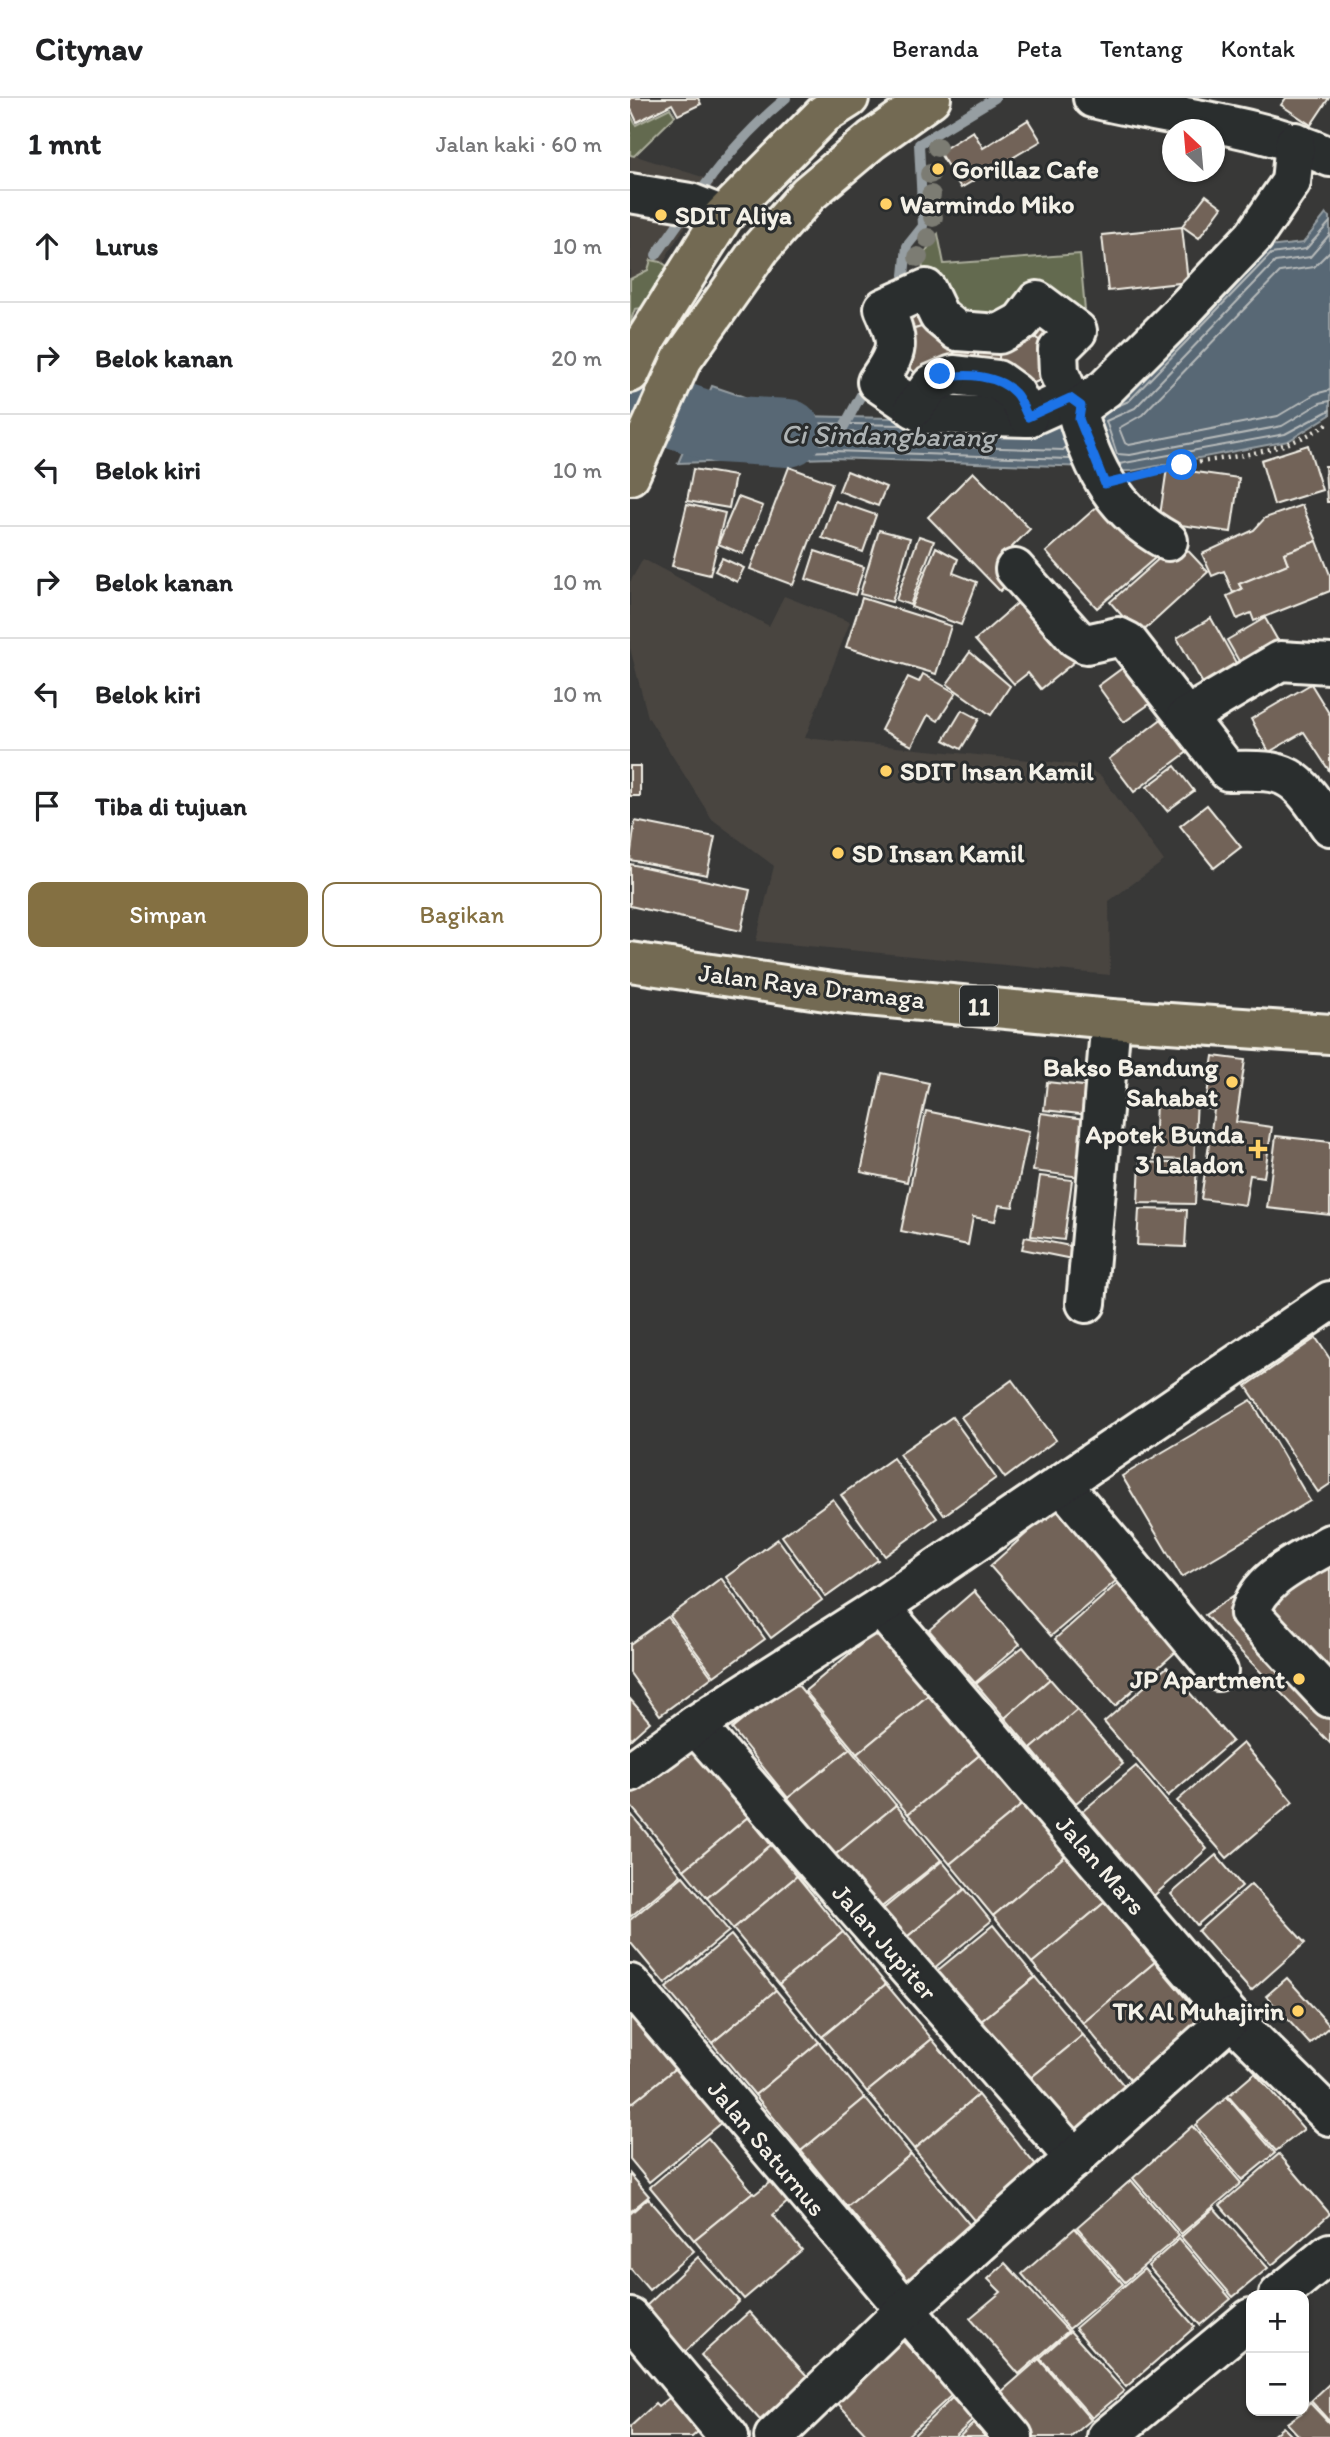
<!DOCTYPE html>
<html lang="id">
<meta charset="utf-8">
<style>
body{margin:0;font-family:Itim,sans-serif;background:#f6f6f6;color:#202124}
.controls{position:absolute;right:21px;bottom:21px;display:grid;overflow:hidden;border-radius:14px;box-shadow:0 2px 5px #0004}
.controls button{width:63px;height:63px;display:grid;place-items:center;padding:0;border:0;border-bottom:2px solid #e0e0e0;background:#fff;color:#202124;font:35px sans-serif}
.compass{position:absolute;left:532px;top:21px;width:63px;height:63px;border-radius:50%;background:#fff;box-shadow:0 2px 5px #0004;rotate:334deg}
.stop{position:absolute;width:21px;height:21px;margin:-16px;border:5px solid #1a73e8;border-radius:50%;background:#fff}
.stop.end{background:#1a73e8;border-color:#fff;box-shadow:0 2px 7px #0008}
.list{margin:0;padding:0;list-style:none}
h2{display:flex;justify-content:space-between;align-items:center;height:91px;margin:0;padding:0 28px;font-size:30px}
h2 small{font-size:23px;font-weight:400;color:#757577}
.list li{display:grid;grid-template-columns:46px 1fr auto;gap:21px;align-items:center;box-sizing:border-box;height:112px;padding:0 28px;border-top:2px solid #e0e0e0}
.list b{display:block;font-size:26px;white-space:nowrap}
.list em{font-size:23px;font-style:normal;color:#757577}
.actions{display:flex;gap:14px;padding:21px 28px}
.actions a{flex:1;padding:16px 0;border:2px solid #847042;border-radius:14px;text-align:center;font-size:24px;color:#847042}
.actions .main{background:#847042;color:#fff}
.icon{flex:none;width:38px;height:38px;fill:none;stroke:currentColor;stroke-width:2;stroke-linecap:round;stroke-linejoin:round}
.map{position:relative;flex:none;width:700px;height:2339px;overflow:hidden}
header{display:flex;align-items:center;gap:42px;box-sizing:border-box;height:98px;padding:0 35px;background:#fff;border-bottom:2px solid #e0e0e0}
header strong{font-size:33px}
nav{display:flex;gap:38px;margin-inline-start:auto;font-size:24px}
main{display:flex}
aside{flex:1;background:#fff}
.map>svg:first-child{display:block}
.built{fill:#494541}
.green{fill:#636a50;stroke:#acae9c;stroke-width:2}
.water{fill:#586774;stroke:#969ea2;stroke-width:2}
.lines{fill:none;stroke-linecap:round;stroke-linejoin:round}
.shore{stroke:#b6baba;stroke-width:2}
.stream{stroke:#969ea2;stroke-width:10}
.river{stroke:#586774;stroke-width:68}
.building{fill:#726459;stroke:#f4f1e8;stroke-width:2}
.minor-casing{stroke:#f4f1e8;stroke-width:44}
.highway-casing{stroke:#f4f1e8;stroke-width:44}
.path{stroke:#f4f1e8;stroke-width:4.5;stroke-dasharray:2 5;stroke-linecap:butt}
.minor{stroke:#2a2d2e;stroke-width:38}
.highway{stroke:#736b52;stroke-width:38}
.tree{fill:#7c7c73}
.route{stroke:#1a73e8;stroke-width:9}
.poi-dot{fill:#ffd166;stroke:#2a2d2e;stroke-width:2.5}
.labels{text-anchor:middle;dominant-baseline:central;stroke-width:6;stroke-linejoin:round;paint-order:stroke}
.shield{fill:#2a2d2e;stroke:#b7b6b0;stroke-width:2}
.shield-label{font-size:24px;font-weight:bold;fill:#f4f1e8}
.poi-label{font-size:26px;font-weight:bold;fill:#f4f1e8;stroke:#2a2d2e;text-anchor:start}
.street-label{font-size:26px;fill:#f4f1e8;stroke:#2a2d2e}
.water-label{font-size:28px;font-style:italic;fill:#aeb3b4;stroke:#2a2d2e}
</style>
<header>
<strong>Citynav</strong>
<nav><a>Beranda</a><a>Peta</a><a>Tentang</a><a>Kontak</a></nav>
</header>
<main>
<aside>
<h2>1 mnt<small>Jalan kaki · 60 m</small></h2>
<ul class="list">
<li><svg class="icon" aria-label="ahead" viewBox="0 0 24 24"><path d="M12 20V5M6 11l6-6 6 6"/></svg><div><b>Lurus</b></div><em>10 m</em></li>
<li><svg class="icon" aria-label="right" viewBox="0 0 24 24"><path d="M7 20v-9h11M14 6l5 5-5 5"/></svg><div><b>Belok kanan</b></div><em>20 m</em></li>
<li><svg class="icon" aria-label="left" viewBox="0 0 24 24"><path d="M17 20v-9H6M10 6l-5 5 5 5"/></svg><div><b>Belok kiri</b></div><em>10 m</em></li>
<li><svg class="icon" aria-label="right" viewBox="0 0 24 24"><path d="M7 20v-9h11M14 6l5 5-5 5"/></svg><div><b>Belok kanan</b></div><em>10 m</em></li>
<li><svg class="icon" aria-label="left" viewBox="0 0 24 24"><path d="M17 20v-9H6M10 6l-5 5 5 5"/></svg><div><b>Belok kiri</b></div><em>10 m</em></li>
<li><svg class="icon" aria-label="arrive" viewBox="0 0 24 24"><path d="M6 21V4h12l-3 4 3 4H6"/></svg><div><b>Tiba di tujuan</b></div></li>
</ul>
<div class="actions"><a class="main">Simpan</a><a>Bagikan</a></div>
</aside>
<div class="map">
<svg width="700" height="2339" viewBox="0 0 700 2339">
<rect width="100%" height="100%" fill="#383837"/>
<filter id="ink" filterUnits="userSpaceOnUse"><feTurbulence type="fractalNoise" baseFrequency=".0143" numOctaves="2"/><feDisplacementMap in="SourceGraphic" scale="14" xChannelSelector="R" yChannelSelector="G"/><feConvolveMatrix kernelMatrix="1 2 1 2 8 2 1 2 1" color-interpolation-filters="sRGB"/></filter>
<g filter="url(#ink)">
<g class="built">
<path d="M0 51 9 59 82 82 87 81 40 152 0 230Z"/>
<path d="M13 461 139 528 154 498 220 524 175 640 450 667 471 678 534 763 479 803 480 877 126 843 144 768 82 721 18 619 0 550V484Z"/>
</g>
<g class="green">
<path d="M40 10 45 18 4 58 0 57V16L6 27Z"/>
<path d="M308 136 314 166 450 156 456 224 468 237 429 274 328 232 292 181 293 157Z"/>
<path d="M21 162 31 164 40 170 18 218 12 210 5 211 0 225V181L18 172Z"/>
</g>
<g class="water">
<path d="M696 116 700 119V317L658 343 501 373H476L454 310 638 149 673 145Z"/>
<path d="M82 288 171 318 446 324 458 369 203 360 48 365Z"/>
</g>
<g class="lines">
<g class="shore">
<path d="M700 136 680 159 645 164 505 310 476 323 487 356 500 357 652 328 690 305 700 303"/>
<path d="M700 153 684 169 650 174 512 317 489 330 495 345 499 347 648 318 685 296 700 292"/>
<path d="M487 308 499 303 641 156 676 151 700 124"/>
<path d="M99 321 124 330 126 334 93 337 91 333Z"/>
<path d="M272 327 170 325 87 298 61 354 64 357 203 353 440 361"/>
<path d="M291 336 169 333 92 308 74 345 78 348 203 345 433 352 436 349"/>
<path d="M489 366 655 336 700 312"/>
</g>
<g class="stream">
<path d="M66 100C92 62 121 29 156 0"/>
<path d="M26 157 57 113"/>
<path d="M279 190 274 177 277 148 293 128 289 46 365 0"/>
<path d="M212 332 238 284"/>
</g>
<path class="river" d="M0 301 89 331 158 335"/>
</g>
<g class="building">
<path d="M0 0H68L71 6 48 17 42 6 7 24 0 9Z"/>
<path d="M656 0H699L681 27 651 7Z"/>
<path d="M398 22 411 43 331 90 309 54 343 33 353 50Z"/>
<path d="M576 97 592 109 569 140 552 128Z"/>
<path d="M552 129 558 184 478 193 472 137Z"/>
<path d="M292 205 305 225 278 233 266 217Z"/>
<path d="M408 216 432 232 420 250 396 233Z"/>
<path d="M305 225 327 246 319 273 291 281 271 261 278 233Z"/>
<path d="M396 233 420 250 417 279 391 291 368 274 370 245Z"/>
<path d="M346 244 343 272 319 273 327 246Z"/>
<path d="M349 244 370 245 368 274 347 273Z"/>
<path d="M678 347 692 392 644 407 631 362Z"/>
<path d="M695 368H700V404H697Z"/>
<path d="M159 369 202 385 163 487 120 471Z"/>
<path d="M537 370 609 380 601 434 529 424Z"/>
<path d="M63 371 105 378 99 410 57 403Z"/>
<path d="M217 373 256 389 248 408 209 393Z"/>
<path d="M343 374 400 431 369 462 385 478 370 493 298 419Z"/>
<path d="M108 399 133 408 113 456 88 446Z"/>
<path d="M205 403 246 417 233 454 192 440Z"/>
<path d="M57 406 95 415 80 477 42 468Z"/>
<path d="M470 406 532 454 467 510 416 454Z"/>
<path d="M672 407 687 443 654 455 658 466 609 486 612 491 603 495 594 473 582 478 572 456 624 432 635 420Z"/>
<path d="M249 432 280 440 262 504 230 496Z"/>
<path d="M289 438 304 443 280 507 266 502Z"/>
<path d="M549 443 578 474 509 537 480 504Z"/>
<path d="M687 443 700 477V493L624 523 621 515 607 521 597 498 612 491 609 486 658 466 654 455Z"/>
<path d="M306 449 328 461 323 475 347 484 331 527 281 509Z"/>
<path d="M185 453 234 469 225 497 176 481Z"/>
<path d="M92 460 114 470 107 484 85 473Z"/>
<path d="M397 497 450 559 411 591 398 575 384 586 345 542Z"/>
<path d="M232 500 321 528 306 576 216 549Z"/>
<path d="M581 520 610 572 576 591 547 540Z"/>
<path d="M635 520 656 557 618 579 597 542Z"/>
<path d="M340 554 380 588 361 617 317 586Z"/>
<path d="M502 563 528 600 494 624 468 588Z"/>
<path d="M293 576 326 595 308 623 298 617 282 648 251 632 278 579 289 584Z"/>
<path d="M681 586 700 617V674L674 634 639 654 621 621Z"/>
<path d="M332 612 349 621 331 651 314 642Z"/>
<path d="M538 616 564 649 504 694 479 661Z"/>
<rect x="0" y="668" width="10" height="30"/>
<path d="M545 668 564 693 537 713 517 689Z"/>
<path d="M577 707 611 749 584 770 550 728Z"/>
<path d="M5 723 85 739 77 777 0 762Z"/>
<path d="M0 766 120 792 111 833 0 808Z"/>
<path d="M583 958 615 962 606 1024 642 1029 634 1079 620 1077 615 1107 571 1101 584 1012 575 1010Z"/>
<path d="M252 975 299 985 277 1084 231 1074Z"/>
<path d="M417 984 462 989 459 1017 414 1012Z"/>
<path d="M526 1000 567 1001 564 1062 524 1061Z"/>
<path d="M296 1013 399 1034 383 1109 369 1107 365 1123 343 1119 338 1147 271 1133Z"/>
<path d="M411 1015 456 1021 450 1079 403 1073Z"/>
<path d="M646 1038 700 1044V1117L637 1110Z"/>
<path d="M510 1064 567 1066 565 1106 508 1105Z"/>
<path d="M410 1078 442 1082 434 1142 401 1138Z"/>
<path d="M509 1111 557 1112 555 1149 507 1147Z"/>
<path d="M395 1139 445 1149 442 1161 392 1151Z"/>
<path d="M686 1240 700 1261V1386L688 1394 616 1288Z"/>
<path d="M382 1282 426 1342 375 1380 331 1319Z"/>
<path d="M621 1302 680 1403 552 1479 492 1378Z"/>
<path d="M322 1319 366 1380 314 1417 269 1356Z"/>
<path d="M263 1360 307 1420 255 1458 211 1397Z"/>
<path d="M203 1401 248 1462 196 1499 152 1438Z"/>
<path d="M425 1410 487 1482 421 1538 360 1468Z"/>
<path d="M700 1432V1645L575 1517Z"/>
<path d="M148 1441 192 1502 141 1540 96 1479Z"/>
<path d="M91 1480 135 1541 84 1578 40 1518Z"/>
<path d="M489 1484 548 1552 485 1608 425 1541Z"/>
<path d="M344 1493 390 1546 345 1585 299 1532Z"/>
<path d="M38 1519 82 1579 30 1617 0 1575V1546Z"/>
<path d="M248 1532 301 1595 227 1656 175 1593Z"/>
<path d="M393 1549 420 1581 375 1620 346 1586Z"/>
<path d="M537 1569 602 1643 538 1698 474 1624Z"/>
<path d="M163 1581 220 1651 158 1700 102 1631Z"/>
<path d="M420 1581 447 1612 401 1651 375 1620Z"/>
<path d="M301 1595 351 1656 278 1716 227 1656Z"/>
<path d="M0 1601 20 1624 0 1642Z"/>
<path d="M447 1612 493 1666 446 1705 401 1651Z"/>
<path d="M57 1645 118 1719 54 1772 0 1707V1691Z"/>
<path d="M613 1645 663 1704 597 1760 547 1703Z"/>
<path d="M220 1651 266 1707 205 1757 158 1700Z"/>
<path d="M351 1656 393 1706 320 1766 278 1716Z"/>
<path d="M506 1668 577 1751 519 1802 447 1718Z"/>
<path d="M393 1706 436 1757 363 1818 320 1766Z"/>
<path d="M266 1707 311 1762 249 1811 205 1757Z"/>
<path d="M0 1715 51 1777 0 1819Z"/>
<path d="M118 1719 141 1747 77 1800 54 1772Z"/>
<path d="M141 1747 167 1778 103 1831 77 1800Z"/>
<path d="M436 1757 475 1804 402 1865 363 1818Z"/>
<path d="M586 1757 612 1788 567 1827 541 1796Z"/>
<path d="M312 1763 335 1791 271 1844 247 1816Z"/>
<path d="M53 1778 99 1833 35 1886 0 1844V1822Z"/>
<path d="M167 1778 213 1834 149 1886 103 1831Z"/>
<path d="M621 1786 675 1845 621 1893 568 1833Z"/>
<path d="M335 1791 361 1823 297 1876 271 1844Z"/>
<path d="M475 1804 525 1864 453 1925 402 1865Z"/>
<path d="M363 1827 405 1879 344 1929 302 1877Z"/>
<path d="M213 1834 256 1886 192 1939 149 1886Z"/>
<path d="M101 1837 146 1892 82 1945 36 1890Z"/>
<path d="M525 1864 580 1929 507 1990 453 1925Z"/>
<path d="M405 1879 453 1937 392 1987 344 1929Z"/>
<path d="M657 1880 700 1928 680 1946 636 1898Z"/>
<path d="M256 1886 302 1941 237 1994 192 1939Z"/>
<path d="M146 1892 189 1944 125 1997 82 1945Z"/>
<path d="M0 1910 48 1968 0 2007Z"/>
<path d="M453 1937 504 2000 443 2050 392 1987Z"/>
<path d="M302 1941 348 1997 284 2051 237 1994Z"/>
<path d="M189 1944 235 2000 171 2053 125 1997Z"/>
<path d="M48 1968 93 2023 19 2084 0 2061V2007Z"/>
<path d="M625 1975 674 2031 646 2053 598 1998Z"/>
<path d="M348 1997 412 2075 348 2127 284 2051Z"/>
<path d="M597 1999 645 2055 612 2082 565 2027Z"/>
<path d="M235 2000 281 2056 217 2109 171 2053Z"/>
<path d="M562 2028 611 2085 551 2136 503 2080Z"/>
<path d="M78 2040 123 2094 64 2142 20 2089Z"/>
<path d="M281 2056 345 2133 281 2186 217 2109Z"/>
<path d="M649 2056 700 2116 642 2167 590 2107Z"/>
<path d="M0 2076 19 2098 0 2114Z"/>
<path d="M144 2081 162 2100 143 2117 172 2152 114 2201 64 2142 123 2094 125 2096Z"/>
<path d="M501 2082 549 2138 495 2184 447 2129Z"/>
<path d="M18 2100 64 2153 19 2192 0 2170V2116Z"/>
<path d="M584 2110 638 2170 603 2199 551 2139Z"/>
<path d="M445 2130 493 2186 439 2231 392 2176Z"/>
<path d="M549 2141 601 2201 570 2227 518 2168Z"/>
<path d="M68 2159 109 2203 55 2254 14 2210Z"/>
<path d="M375 2165 438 2233 389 2276 340 2220 371 2194 358 2181Z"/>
<path d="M514 2171 565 2229 496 2289 445 2230Z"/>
<path d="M119 2214 178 2279 130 2322 71 2257Z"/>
<path d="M440 2233 494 2293 462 2320 410 2260Z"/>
<path d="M267 2237 323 2296 276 2339H239L201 2298Z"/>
<path d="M409 2261 461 2322 441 2339H397L363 2301Z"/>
<path d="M700 2285V2324L681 2303Z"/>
<path d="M39 2300 69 2333 62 2339H0V2329L25 2306 28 2309Z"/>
<path d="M322 2300 343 2322 325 2339H282Z"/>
<path d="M679 2304 700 2326V2339H670L657 2325 674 2313Z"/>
<path d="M343 2326 356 2339H329Z"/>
<path d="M653 2329 663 2339H641Z"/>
</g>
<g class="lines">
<g class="minor-casing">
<g id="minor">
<path d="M463 0C542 20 625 25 700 59"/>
<path d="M0 95 60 105 93 118"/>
<path d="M296 191 309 218 327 233 369 236 391 224 407 203 447 233 428 252 429 275 440 300 398 319 294 316 247 284C269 253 270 245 254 210Z"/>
<path d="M284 310 302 286 323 277 367 282 385 295 398 319"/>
<path d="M538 443C485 414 463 372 447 315L451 308 476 290 547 219 624 138 661 84 665 44"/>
<path d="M385 471 446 540 456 546 488 539 498 544 556 619"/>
<path d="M700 566 650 563 556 619 598 673C661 671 664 676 700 728"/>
<path d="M456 1205 481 921"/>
<path d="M432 1386 588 1573"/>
<path d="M700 1446C670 1464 630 1479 620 1515L700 1600"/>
<path d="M250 1509 601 1920 700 2018"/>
<path d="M65 1627 445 2061"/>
<path d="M0 1674 65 1627 250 1509 700 1203"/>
<path d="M0 1886 383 2339"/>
<path d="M649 2197 700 2155"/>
<path d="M0 2220 99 2339"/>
<path d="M144 2339 274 2213 601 1920"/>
<path d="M477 2339 621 2220"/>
</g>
</g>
<g class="highway-casing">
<g id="highway">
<path d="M0 275 15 243 93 118 194 16 219 0"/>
<path d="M0 377 51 263 130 151 178 96 242 42 301 0"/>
<path d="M0 864 216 896 481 921 700 936"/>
</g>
</g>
<path class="path" d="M514 375C577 358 644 363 700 324"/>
<use href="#minor" class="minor"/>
<use href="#highway" class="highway"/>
</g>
<g class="tree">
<circle cx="307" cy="49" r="10"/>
<circle cx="300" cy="76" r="10"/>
<circle cx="301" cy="97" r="10"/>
<circle cx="303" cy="119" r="10"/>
<circle cx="298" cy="140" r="10"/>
<circle cx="288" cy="159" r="10"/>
</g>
</g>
<g class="lines" filter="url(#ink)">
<path class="route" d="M310 276 313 282C333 273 370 278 385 295 391 301 394 312 398 319L440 300 451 308 449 321 475 386 552 367"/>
</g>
<g class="poi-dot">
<circle cx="308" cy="71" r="7"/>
<circle cx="256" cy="106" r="7"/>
<circle cx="31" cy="117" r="7"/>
<circle cx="256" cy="673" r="7"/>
<circle cx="208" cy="755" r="7"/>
<circle cx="602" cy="984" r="7"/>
<path d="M624.5 1040.5h7v7h7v7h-7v7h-7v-7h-7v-7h7z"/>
<circle cx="669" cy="1581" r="7"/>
<circle cx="668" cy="1913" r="7"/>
</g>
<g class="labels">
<rect class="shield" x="330" y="887.5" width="38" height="41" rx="5"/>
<g class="shield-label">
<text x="349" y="908">11</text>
</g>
<g class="poi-label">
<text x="322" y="71">Gorillaz Cafe</text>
<text x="270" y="106">Warmindo Miko</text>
<text x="45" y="117">SDIT Aliya</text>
<text x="270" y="673">SDIT Insan Kamil</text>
<text x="222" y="755">SD Insan Kamil</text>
<text x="588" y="969" text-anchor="end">Bakso Bandung<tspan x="588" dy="30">Sahabat</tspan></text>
<text x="614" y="1036" text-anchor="end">Apotek Bunda<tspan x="614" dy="30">3 Laladon</tspan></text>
<text x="655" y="1581" text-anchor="end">JP Apartment</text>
<text x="654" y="1913" text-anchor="end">TK Al Muhajirin</text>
</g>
<g class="street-label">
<text transform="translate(182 888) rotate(7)">Jalan Raya Dramaga</text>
<text transform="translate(471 1767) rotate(49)">Jalan Mars</text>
<text transform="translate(255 1844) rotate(49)">Jalan Jupiter</text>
<text transform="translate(137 2050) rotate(50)">Jalan Saturnus</text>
</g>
<g class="water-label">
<text transform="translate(258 337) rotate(1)">Ci Sindangbarang</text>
</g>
</g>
</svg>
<div class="controls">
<button>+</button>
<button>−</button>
</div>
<svg class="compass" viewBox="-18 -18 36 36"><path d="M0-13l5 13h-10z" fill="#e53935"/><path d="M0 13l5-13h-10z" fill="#757577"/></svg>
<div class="stop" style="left:552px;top:367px"></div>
<div class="stop end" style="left:310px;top:276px"></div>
</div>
</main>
